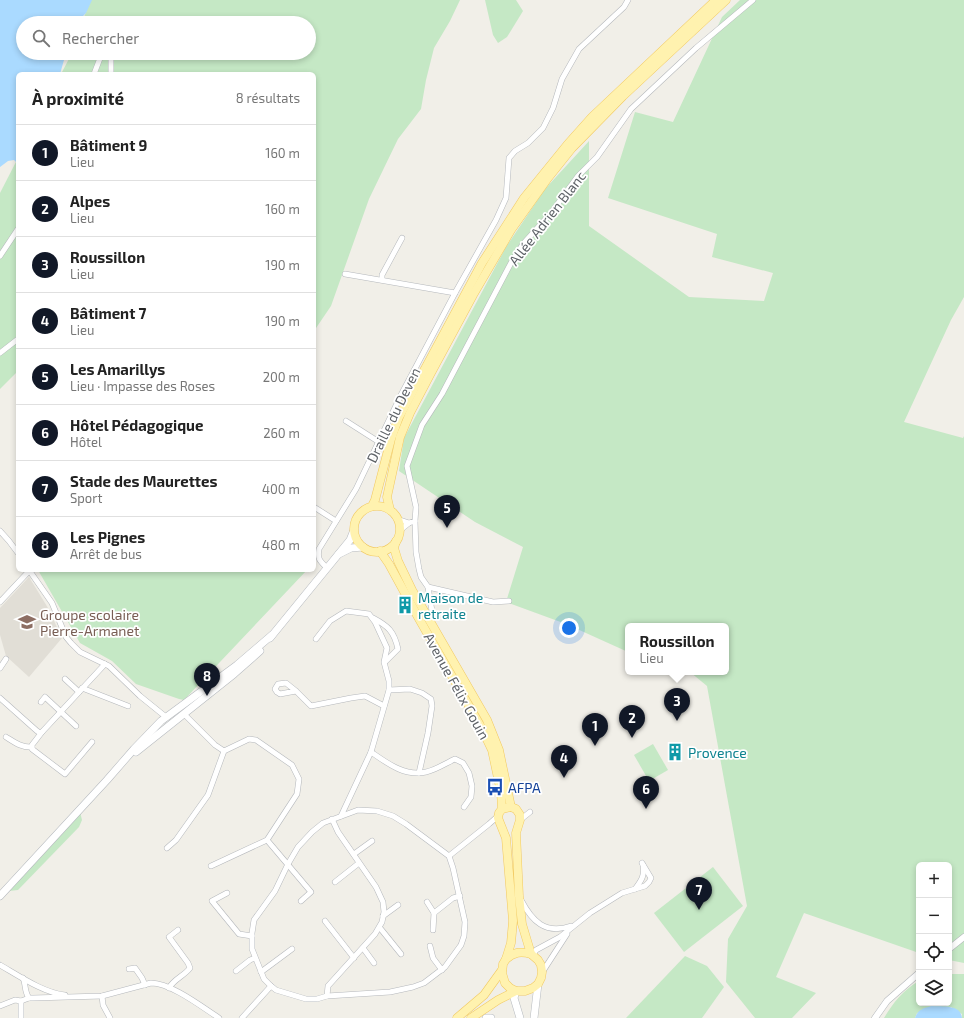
<!DOCTYPE html>
<html lang="fr">
<meta charset="utf-8">
<style>
body{margin:0;font-family:"Exo 2",sans-serif;background:#f6f6f6;color:#222}
.controls{position:absolute;right:12px;bottom:12px;display:grid;overflow:hidden;border-radius:6px;box-shadow:0 2px 6px #0003}
.controls button{width:36px;height:36px;display:grid;place-items:center;padding:0;border:0;border-bottom:1px solid #e0e0e0;background:#fff;color:#222;font:20px sans-serif}
.you{position:absolute;left:569px;top:628px;width:14px;height:14px;margin:-10px;border:3px solid #fff;border-radius:50%;background:#1a73e8;box-shadow:0 0 0 6px #1a73e833}
.badge{display:grid;place-items:center;width:26px;height:26px;border-radius:50%;background:#111827;color:#fff;font-size:13px;font-weight:700}
.pin{position:absolute;translate:-50% -33px;filter:drop-shadow(0 1px 2px #0008)}
.pin::after{content:'';position:absolute;top:21px;width:14px;height:12px;background:inherit;clip-path:polygon(0 0,100% 0,50% 100%)}
.popup{position:absolute;left:625px;top:623px;width:104px;height:52px;box-sizing:border-box;display:grid;place-content:center;border-radius:6px;background:#fff;filter:drop-shadow(0 1px 3px #0005);font-size:13px;white-space:nowrap;color:#767676}
.popup b{font-size:15px;color:#222}
.popup::after{content:'';position:absolute;left:50%;top:100%;margin-left:-8px;border:8px solid transparent;border-top-color:#fff}
.list{margin:0;padding:0;list-style:none}
h2{display:flex;justify-content:space-between;align-items:center;height:52px;margin:0;padding:0 16px;font-size:17px}
h2 small{font-size:13px;font-weight:400;color:#767676}
.list li{display:grid;grid-template-columns:26px 1fr auto;gap:12px;align-items:center;box-sizing:border-box;height:56px;padding:0 16px;border-top:1px solid #e0e0e0}
.list b{display:block;font-size:15px;white-space:nowrap}
.list p{margin:0;font-size:13px;white-space:nowrap;color:#767676}
.list em{font-size:13px;font-style:normal;color:#767676}
.icon{flex:none;width:22px;height:22px;fill:none;stroke:currentColor;stroke-width:2;stroke-linecap:round;stroke-linejoin:round}
.map{position:relative;flex:none;width:964px;height:1018px;overflow:hidden}
.search{position:absolute;background:#fff;box-shadow:0 2px 6px #0003;left:16px;top:16px;width:300px;height:44px;display:flex;align-items:center;gap:10px;box-sizing:border-box;padding:0 14px;border-radius:22px;color:#767676;font-size:15px}
.panel{position:absolute;background:#fff;box-shadow:0 2px 6px #0003;left:16px;top:72px;width:300px;height:500px;border-radius:6px}
.map>svg:first-child{display:block}
.education{fill:#e1ded6}
.green{fill:#c5e8c5}
.water{fill:#aadaff}
.lines{fill:none;stroke-linecap:round;stroke-linejoin:round}
.minor-casing{stroke:#b5b8bc;stroke-width:6}
.tertiary-casing{stroke:#b5b8bc;stroke-width:7}
.secondary-casing{stroke:#b6babf;stroke-width:8}
.primary-casing{stroke:#f2c960;stroke-width:9}
.minor{stroke:#fff;stroke-width:5}
.tertiary{stroke:#fff;stroke-width:6}
.secondary{stroke:#fff;stroke-width:7}
.primary{stroke:#fff2af;stroke-width:8}
.labels{text-anchor:middle;dominant-baseline:central;stroke-width:3.5;stroke-linejoin:round;paint-order:stroke}
.street-label{font-size:14px;fill:#5f6368;stroke:#fff}
.culture-label{font-size:14px;fill:#0d838f;stroke:#fff;text-anchor:start}
.education-label{font-size:14px;fill:#785e54;stroke:#fff;text-anchor:start}
.transit-label{font-size:14px;fill:#164399;stroke:#fff;text-anchor:start}
</style>
<div class="map">
<svg width="964" height="1018" viewBox="0 0 964 1018">
<rect width="100%" height="100%" fill="#f1efe8"/>
<path class="education" d="M29 577 48 608 62 638 29 677 6 656 0 635V608Z"/>
<g class="green">
<path d="M90 0H460L450 21 434 48 426 80 421 109 398 139 369 199 331 306 314 331V74H61L72 53H309V23H82Z"/>
<path d="M485 0H516L523 11 507 37 498 43 493 35Z"/>
<path d="M740 0H964V297L951 320 904 422 963 438 964 436V963L949 960V865H919V953L804 913 776 977 816 993 792 1018H755L726 982 728 939 747 906 707 686 690 672H726V626H628V652L566 624 506 602 523 547 475 522 399 471 404 438 506 247 545 189 589 141V226L689 297 764 301 773 273 712 257 717 234 608 198 635 112 673 122 722 17Z"/>
<path d="M18 158V371L0 389V193Z"/>
<path d="M38 570H307L184 700 179 699 136 684 112 661 80 643Z"/>
<path d="M653 744 668 770 649 781 634 755Z"/>
<path d="M80 812 82 820 79 827 18 890 9 891Z"/>
<path d="M713 867 743 906 684 952 654 913Z"/>
<path d="M685 956 707 966 724 987 702 1018H626Z"/>
<path d="M949 974H964V1018H962V1014L951 1007H943L917 1013 915 1018H884C893 1003 903 990 919 981V1003H949Z"/>
</g>
<g class="water">
<path d="M0 0H92L86 13 76 23H23V53H66L60 74H18V164L14 160 8 161 0 167Z"/>
<path d="M932 1006C942 1007 961 1004 962 1018H915C918 1009 924 1008 932 1006Z"/>
</g>
<g class="lines">
<g class="minor-casing">
<g id="minor">
<path d="M94 74 102 53"/>
<path d="M111 74V53"/>
<path d="M0 256 18 229"/>
<path d="M345 274 455 293"/>
<path d="M382 280V275L402 238"/>
<path d="M0 353 18 339"/>
<path d="M346 421 379 442"/>
<path d="M314 507 336 521"/>
<path d="M397 519 409 523"/>
<path d="M415 521 416 552 419 569 421 577 428 587 432 611"/>
<path d="M0 531 9 541 18 553"/>
<path d="M399 531 409 523 415 521 416 507 407 466 422 425 442 394 512 261 523 244 551 213 578 176 597 157 631 109 696 48 753 0"/>
<path d="M327 568C320 561 317 559 319 549L356 489 401 395 455 293 496 220 506 198 509 158 515 151 528 143 543 128 553 108 562 79 579 49 624 7 628 0"/>
<path d="M29 570 52 603 66 637 71 643 80 652 109 666 140 696 166 717"/>
<path d="M428 587 493 602 509 601"/>
<path d="M0 602 30 570"/>
<path d="M373 618C388 626 394 631 398 649L385 662"/>
<path d="M316 639 330 621 346 611 369 614 375 622 387 648 384 662 389 681V690L371 752 341 816"/>
<path d="M0 668 6 659"/>
<path d="M65 679 79 692"/>
<path d="M82 688 128 706"/>
<path d="M389 690 410 689 422 693 431 699 432 706 428 733 419 773"/>
<path d="M296 691 280 694 277 692 275 689 278 684 286 683 296 691 311 706 351 698 365 696 384 706"/>
<path d="M0 698 37 731 40 733 42 732 105 664"/>
<path d="M41 702 45 697 76 726"/>
<path d="M184 714 215 745 224 751 249 739 256 740 292 765 299 779 297 794 267 840 211 866"/>
<path d="M42 732 32 745V749L65 774 92 742"/>
<path d="M6 737C14 742 22 748 32 747"/>
<path d="M371 752C387 763 405 777 426 772 436 770 446 763 455 759L463 763 469 773 472 786 471 797 464 807"/>
<path d="M358 810 377 811 393 816 406 824 449 856 453 868 465 922 464 936 461 945 445 967 424 983 413 987 390 992 327 996 317 999H306L276 990 271 986 264 979 252 949V933L254 920 275 891 288 864 298 847 312 832 323 823Z"/>
<path d="M520 820 530 812"/>
<path d="M267 840 311 892 301 901"/>
<path d="M167 848 176 840 208 795 224 751"/>
<path d="M354 854 372 841"/>
<path d="M449 856 489 824 498 816"/>
<path d="M335 882 359 863"/>
<path d="M635 889C641 881 645 876 643 865"/>
<path d="M227 893 212 901 239 934 252 936"/>
<path d="M521 900C532 921 545 935 571 926"/>
<path d="M427 902 434 913 453 898 460 896"/>
<path d="M383 916 398 905"/>
<path d="M325 921 354 958"/>
<path d="M380 928 401 954"/>
<path d="M433 930 434 913"/>
<path d="M430 946 433 958 442 970"/>
<path d="M363 948 374 963"/>
<path d="M533 955 536 950 560 937 590 913 622 893 645 886 649 882 651 878 642 863"/>
<path d="M0 965C19 976 44 993 65 995"/>
<path d="M129 969 135 968 142 978 145 985"/>
<path d="M236 971 250 960 255 958"/>
<path d="M543 971 567 934"/>
<path d="M261 972 292 949"/>
<path d="M23 978C26 984 24 991 29 998H33L102 996 151 983C171 983 202 1007 219 1018"/>
<path d="M169 988C174 979 184 976 190 968L188 963 169 937 178 930"/>
<path d="M102 996 103 1005 110 1018"/>
<path d="M327 996 328 986 375 934 382 922 384 912 383 902 376 887 338 832 332 819"/>
<path d="M21 1001V1018"/>
<path d="M0 1006 15 1000 21 1001 29 998"/>
<path d="M242 1018 271 986"/>
</g>
</g>
<g class="tertiary-casing">
<g id="tertiary">
<path d="M949 949 964 937"/>
<path d="M875 1018 887 1001 919 973"/>
</g>
</g>
<g class="secondary-casing">
<g id="secondary">
<path d="M339 554 351 548 363 547"/>
<path d="M270 638 350 540 354 530"/>
<path d="M136 752 234 674 260 651"/>
<path d="M0 896 107 780 134 749 161 721 237 665 272 635"/>
<path d="M516 991 514 998 520 1018"/>
<path d="M486 1018H491"/>
<path d="M534 1018 538 984"/>
</g>
</g>
<g class="primary-casing">
<g id="primary">
<path d="M372 506 375 500 391 439 399 417 482 263 524 198 567 145 592 117 716 0"/>
<circle cx="377" cy="529" r="23"/>
<path d="M390 510 387 497 400 437 410 413 431 373 473 295 511 230 548 178 572 148 623 96 726 0"/>
<path d="M396 541 394 548 398 561 412 590 487 720 499 750 511 807"/>
<path d="M380 551 389 564 418 617 481 727 492 750 501 792 502 809 499 813 498 818 506 838 513 921 511 943 506 959 503 964 502 973 505 983 510 988 516 991H525L533 988 538 984 541 978 542 972 541 965 538 960 531 954 522 924 519 896 516 833 520 820V815L516 809 511 807 502 809"/>
<path d="M506 959C514 952 521 951 531 954"/>
<path d="M457 1018 484 995 502 970"/>
<path d="M471 1018 498 1000 516 991"/>
</g>
</g>
<use href="#minor" class="minor"/>
<use href="#tertiary" class="tertiary"/>
<use href="#secondary" class="secondary"/>
<use href="#primary" class="primary"/>
</g>
<defs>
<g id="building-bare" transform="scale(1.38)"><path d="M-4-6H4V6H1V3H-1V6H-4ZM-2.5-4.3h1.7v1.8h-1.7ZM.8-4.3h1.7v1.8H.8ZM-2.5-1h1.7V.8h-1.7ZM.8-1h1.7V.8H.8Z" fill="#0f9aa8" stroke="#fff" stroke-width="2.5" paint-order="stroke"/></g>
<g id="school-bare" transform="scale(1.38)"><path d="M0-5L7-2L0 1L-7-2ZM-4 1L0 2.5L4 1V4Q0 6-4 4Z" fill="#8d6e63" stroke="#fff" stroke-width="2.5" paint-order="stroke"/></g>
<g id="bus-bare" transform="scale(1.38)"><path d="M-5-6H5V4H4V6H2V4H-2V6H-4V4H-5ZM-3.5-4V0h7V-4ZM-3.5 1.2v1.5H-2V1.2ZM2 1.2v1.5H3.5V1.2Z" fill="#1a4fb4" stroke="#fff" stroke-width="2.5" paint-order="stroke"/></g>
</defs>
<g fill-rule="evenodd">
<use href="#building-bare" x="405" y="605"/>
<use href="#school-bare" x="27" y="622"/>
<use href="#building-bare" x="675" y="752"/>
<use href="#bus-bare" x="495" y="787"/>
</g>
<g class="labels">
<g class="street-label">
<text transform="translate(547 218) rotate(-52)">Allée Adrien Blanc</text>
<text transform="translate(393 415) rotate(-64)">Draille du Deven</text>
<text transform="translate(457 686) rotate(61)">Avenue Félix Gouin</text>
</g>
<g class="culture-label">
<text x="418" y="597">Maison de<tspan x="418" dy="16">retraite</tspan></text>
<text x="688" y="752">Provence</text>
</g>
<g class="education-label">
<text x="40" y="614">Groupe scolaire<tspan x="40" dy="16">Pierre-Armanet</tspan></text>
</g>
<g class="transit-label">
<text x="508" y="787">AFPA</text>
</g>
</g>
</svg>
<div class="controls">
<button>+</button>
<button>−</button>
<button><svg class="icon" aria-label="locate" viewBox="0 0 24 24"><circle cx="12" cy="12" r="6"/><path d="M12 2v4M12 18v4M2 12h4M18 12h4"/></svg></button>
<button><svg class="icon" aria-label="layers" viewBox="0 0 24 24"><path d="M12 4l9 5-9 5-9-5zM3 14l9 5 9-5"/></svg></button>
</div>
<div class="you"></div>
<div class="pin badge" style="left:595px;top:746px">1</div>
<div class="pin badge" style="left:632px;top:738px">2</div>
<div class="pin badge" style="left:677px;top:721px">3</div>
<div class="popup"><b>Roussillon</b>Lieu</div>
<div class="pin badge" style="left:564px;top:778px">4</div>
<div class="pin badge" style="left:447px;top:528px">5</div>
<div class="pin badge" style="left:646px;top:809px">6</div>
<div class="pin badge" style="left:699px;top:910px">7</div>
<div class="pin badge" style="left:207px;top:696px">8</div>
<div class="search"><svg class="icon" aria-label="search" viewBox="0 0 24 24"><circle cx="10" cy="10" r="6"/><path d="M15 15l6 6"/></svg>Rechercher</div>
<section class="panel">
<h2>À proximité<small>8 résultats</small></h2>
<ul class="list">
<li><span class="badge">1</span><div><b>Bâtiment 9</b><p>Lieu</p></div><em>160 m</em></li>
<li><span class="badge">2</span><div><b>Alpes</b><p>Lieu</p></div><em>160 m</em></li>
<li><span class="badge">3</span><div><b>Roussillon</b><p>Lieu</p></div><em>190 m</em></li>
<li><span class="badge">4</span><div><b>Bâtiment 7</b><p>Lieu</p></div><em>190 m</em></li>
<li><span class="badge">5</span><div><b>Les Amarillys</b><p>Lieu · Impasse des Roses</p></div><em>200 m</em></li>
<li><span class="badge">6</span><div><b>Hôtel Pédagogique</b><p>Hôtel</p></div><em>260 m</em></li>
<li><span class="badge">7</span><div><b>Stade des Maurettes</b><p>Sport</p></div><em>400 m</em></li>
<li><span class="badge">8</span><div><b>Les Pignes</b><p>Arrêt de bus</p></div><em>480 m</em></li>
</ul>
</section>
</div>
